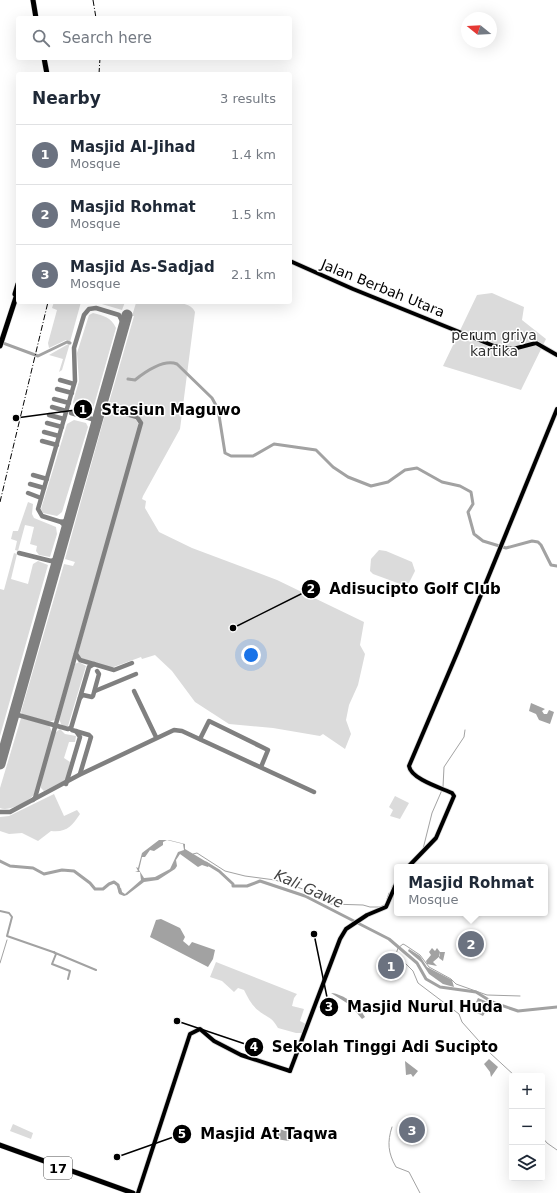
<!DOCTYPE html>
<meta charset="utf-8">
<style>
body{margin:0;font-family:"DejaVu Sans",sans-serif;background:#f6f6f7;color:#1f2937}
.controls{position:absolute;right:12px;bottom:12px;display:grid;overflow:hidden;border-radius:4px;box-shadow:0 4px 16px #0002}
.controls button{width:36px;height:36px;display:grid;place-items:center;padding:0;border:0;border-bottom:1px solid #e0e1e3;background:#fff;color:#1f2937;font:20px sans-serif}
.compass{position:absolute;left:461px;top:12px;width:36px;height:36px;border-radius:50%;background:#fff;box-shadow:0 4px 16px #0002;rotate:288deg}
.you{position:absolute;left:251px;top:655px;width:14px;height:14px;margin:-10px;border:3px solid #fff;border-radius:50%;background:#1a73e8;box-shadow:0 0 0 6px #1a73e833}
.badge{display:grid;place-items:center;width:26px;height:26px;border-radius:50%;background:#000;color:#fff;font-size:13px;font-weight:700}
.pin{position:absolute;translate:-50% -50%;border:2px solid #fff;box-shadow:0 1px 4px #0006}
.popup{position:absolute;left:394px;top:864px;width:154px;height:52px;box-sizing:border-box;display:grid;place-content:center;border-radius:4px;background:#fff;filter:drop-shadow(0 1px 3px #0005);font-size:13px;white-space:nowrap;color:#747a83}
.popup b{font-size:15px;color:#1f2937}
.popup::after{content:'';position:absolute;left:50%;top:100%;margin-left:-8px;border:8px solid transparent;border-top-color:#fff}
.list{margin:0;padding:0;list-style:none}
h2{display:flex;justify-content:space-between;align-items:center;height:52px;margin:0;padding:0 16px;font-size:17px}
h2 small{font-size:13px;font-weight:400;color:#747a83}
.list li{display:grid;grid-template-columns:26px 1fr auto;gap:12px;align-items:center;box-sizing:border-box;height:60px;padding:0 16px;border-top:1px solid #e0e1e3}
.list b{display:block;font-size:15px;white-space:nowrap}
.list p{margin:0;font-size:13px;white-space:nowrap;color:#747a83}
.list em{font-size:13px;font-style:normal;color:#747a83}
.icon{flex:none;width:22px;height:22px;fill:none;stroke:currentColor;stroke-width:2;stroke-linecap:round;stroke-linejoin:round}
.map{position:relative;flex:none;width:557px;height:1193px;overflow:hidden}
.search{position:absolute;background:#fff;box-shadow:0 4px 16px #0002;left:16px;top:16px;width:276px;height:44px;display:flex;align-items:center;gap:10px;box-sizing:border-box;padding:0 14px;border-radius:4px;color:#747a83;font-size:15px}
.panel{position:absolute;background:#fff;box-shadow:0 4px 16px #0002;left:16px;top:72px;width:276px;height:232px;border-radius:4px}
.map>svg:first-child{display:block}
.green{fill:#dbdbdb}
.water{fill:#a2a2a2;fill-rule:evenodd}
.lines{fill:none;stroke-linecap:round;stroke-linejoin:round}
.stream{stroke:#a2a2a2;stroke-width:1}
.canal{stroke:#a2a2a2;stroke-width:2}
.river{stroke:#a2a2a2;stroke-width:3}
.taxiway{stroke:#808080;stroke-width:4.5}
.runway{stroke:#808080;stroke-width:11}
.major-casing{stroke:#dbdbdb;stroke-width:5.5}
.highway-casing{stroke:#dbdbdb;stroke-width:6}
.major{stroke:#000;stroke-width:4}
.highway{stroke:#000;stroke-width:5}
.rail{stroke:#000;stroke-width:1;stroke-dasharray:6 2 1 2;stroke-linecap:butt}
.labels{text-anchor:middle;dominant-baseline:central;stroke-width:3;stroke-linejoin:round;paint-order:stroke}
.shield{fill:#fff;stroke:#4c4c4c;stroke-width:1}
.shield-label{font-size:13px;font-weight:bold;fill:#000}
.street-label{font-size:14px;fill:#000;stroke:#fff}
.park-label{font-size:14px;fill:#323232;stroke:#fff}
.water-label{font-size:15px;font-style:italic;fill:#434343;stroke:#fff}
.leader{fill:none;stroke:#000;stroke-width:1.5}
.callout-dot{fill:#000;stroke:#fff;stroke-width:1.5}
.mark-label{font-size:12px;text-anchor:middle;font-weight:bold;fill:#fff}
.callout-label{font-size:15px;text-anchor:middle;font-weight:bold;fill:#000;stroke:#fff;stroke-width:3;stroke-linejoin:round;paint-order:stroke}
</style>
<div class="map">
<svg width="557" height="1193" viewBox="0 0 557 1193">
<rect width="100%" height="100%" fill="#fff"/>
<g class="green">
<path d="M492 293 524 307 522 320 546 339 521 390 443 366 477 295Z"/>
<path d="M54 302H81L70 342 66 340 49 348 48 343 57 310 52 308Z"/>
<path d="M95 302H125L122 310Z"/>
<path d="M134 302C148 302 190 297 195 312L180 429 143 496 142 499 146 501 145 508 159 532 192 548 277 580 364 622 360 645 365 654 358 685 349 705 346 720 351 734 345 749 323 734 320 736 273 728 229 724 195 702 172 671 155 655 142 659 141 657 111 668 78 657V653L142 425 138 416 108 406 134 316H132L136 303Z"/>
<path d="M93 313C104 316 111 317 116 328L93 409 88 413 75 408 73 402 79 381 77 353 89 315Z"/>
<path d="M70 343 62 370 59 372 63 359 49 355Z"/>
<path d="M106 411 135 418 139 425 55 720 48 722 22 714 21 712 64 564 73 566 75 562 65 559Z"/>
<path d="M74 420 86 423 88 427 62 512 57 516 43 513 41 509 67 424Z"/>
<path d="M28 502 33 504 32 514 34 518 56 527 57 534 50 557 39 555 36 551 37 546 30 544 34 527 25 525 18 551 15 550 17 541 11 539 13 531H18Z"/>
<path d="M379 550 386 551 412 562 415 571 409 583 403 585 373 574 370 571 371 559Z"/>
<path d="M14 553 17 554 11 579 28 584 33 564 38 561 48 565 0 736V589L4 590Z"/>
<path d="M79 662 86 666 68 726H62L59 719 75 664Z"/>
<path d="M21 718 49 725 52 732 34 795C27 802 9 812 0 808V788Z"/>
<path d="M60 729 65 734 76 736 75 742H69L64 758 70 762 66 780 44 791 41 788V784L55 733Z"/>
<path d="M54 794 64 816 77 810 80 814C72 826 66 833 51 831L38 841 22 833 9 834 0 831V817L9 816Z"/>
<path d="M395 796 409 803 400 819 390 816 393 810 389 807Z"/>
<path d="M216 962 297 994 294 998 292 1006 304 1009 300 1021 306 1024 303 1033H296L278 1028C271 1016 269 1019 259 1011 252 1006 248 998 244 990L238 988 234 992 222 981 210 977Z"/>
<path d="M13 1124 33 1133 31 1139 10 1131Z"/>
</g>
<g class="water">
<path d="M531 703 545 709 542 711 544 714H547L549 710 554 712 550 724 539 720 536 714 529 711Z"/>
<path d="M159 840H169L185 844V849L210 864 208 867 202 865 198 867 180 854 176 860 177 866 175 869 158 880 144 882 127 895 124 896 119 894 118 889 121 888 122 892 125 894 141 880 140 872H135L138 871 136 867 138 868 142 853ZM167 840 183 844 184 850 178 852 170 869 155 877 144 878 139 870 142 857H145L150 850 154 851 163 845V842Z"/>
<path d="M161 919 180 928 185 937 183 941 189 946 192 942 215 950 213 959 208 967 150 937 156 920Z"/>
<path d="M432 948 435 951 437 948 440 952H445L443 961 439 958 440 952V956L433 962 437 966 427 964 426 961 431 955 429 952Z"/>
<path d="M409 949 420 956 427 967 452 980 454 987 443 984 429 974 421 962 408 951Z"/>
<path d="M331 993C344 994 359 1006 365 1017L362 1019 350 1005Z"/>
<path d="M478 998 490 1003 489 1006 478 1001 489 1006 483 1016 477 1013 478 1008H475L477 1010 476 1012 472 1010Z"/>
<path d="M489 1059 498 1067 491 1077 490 1072 484 1064Z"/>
<path d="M405 1061 418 1071 413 1077 411 1074 406 1075Z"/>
<path d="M279 1129 291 1132 289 1141 276 1139 279 1136 277 1135Z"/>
</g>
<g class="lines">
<g class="stream">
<path d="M443 787 444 767 464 737 465 730"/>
<path d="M423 849 432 813 442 790"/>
<path d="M193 854 197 853 225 871 245 876 275 880 303 889 331 904 363 905 370 907H380L386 904"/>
<path d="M392 887 397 879"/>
<path d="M387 899 389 893"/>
<path d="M0 963 7 940"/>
<path d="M487 1050 462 1022 459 1014 418 983 413 971 396 954 398 948 403 944 405 945 420 955 429 967 451 979 456 984 487 995 520 996"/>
<path d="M490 1053 515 1076"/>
<path d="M392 1127C387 1142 388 1153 396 1167L409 1172 420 1193"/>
<path d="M542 1137 547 1143 557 1150"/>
</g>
<g class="canal">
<path d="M0 911 9 913 12 917 7 936 53 952 96 970"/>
<path d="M54 952 56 954 52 964 70 971 68 979"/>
</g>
<g class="river">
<path d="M0 342 38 356 67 342 70 343"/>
<path d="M128 379 135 380C145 372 164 359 177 364L212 398 218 409 225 453 231 456H253L274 444 316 450 333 467 348 477 371 486 388 482 405 470 417 468 442 482 460 486 471 492 473 504 468 512 474 534 483 541 506 548 532 541 538 542 541 545 551 565 557 566"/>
<path d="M0 861 10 866 33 868 44 874 62 870 74 871 90 883 95 889H103L109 884 114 882 118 885 120 892"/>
<path d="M206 863 219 871 233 884V886H247L260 881 305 896 389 939 417 963 426 979 440 987 476 992 492 1002 518 1011 557 1007"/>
</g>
<g class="taxiway">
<path d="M60 380 74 384"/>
<path d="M57 389 72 393"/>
<path d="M54 399 69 403"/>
<path d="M52 407 66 411"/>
<path d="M71 413 92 419 96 424"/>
<path d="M49 415 64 419"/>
<path d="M47 423 62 427"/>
<path d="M44 432 59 436"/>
<path d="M42 441 57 445"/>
<path d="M33 475 47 479"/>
<path d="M30 484 44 488"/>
<path d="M28 493 41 498"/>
<path d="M70 517 66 521 61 522 42 516 38 509 75 381 74 348 84 315 89 309 96 308 119 315 123 323V328"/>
<path d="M61 522 65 526 66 530"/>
<path d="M19 553 51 561 58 559"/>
<path d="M76 654 80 660 114 670 132 663"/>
<path d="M95 691 136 674"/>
<path d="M134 691 156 737"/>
<path d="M80 698 83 695 92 697 93 696 99 674 97 671"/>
<path d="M15 710 18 715 68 729 71 728"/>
<path d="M13 717 18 715"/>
<path d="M200 739 209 721 268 750 261 767"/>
<path d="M80 774 91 737 89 735 72 730 71 728 89 667 94 664"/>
<path d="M66 784 80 737 76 731"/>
<path d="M33 800 35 798 141 423 137 417 105 408 102 402"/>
<path d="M0 812H10L79 775 174 730 182 731 314 792"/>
</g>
<path class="runway" d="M0 764 127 315"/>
<g class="major-casing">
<g id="major">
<path d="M290 261 353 289 494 346 513 349 536 343 557 355"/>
<path d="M408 867 436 838 454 796 452 793C441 788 411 779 409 766L458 651 557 409"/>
<path d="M290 1071 340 939 346 929 367 915 386 907 397 882"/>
<path d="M138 1193 190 1034 200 1029 214 1041 241 1055 290 1071"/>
</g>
</g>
<g class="highway-casing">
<g id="highway">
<path d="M33 0 36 18"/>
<path d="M44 58 47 74"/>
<path d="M15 294 18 284"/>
<path d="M0 346 18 291"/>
<path d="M0 1145 133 1193"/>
</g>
</g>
<use href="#major" class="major"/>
<use href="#highway" class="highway"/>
<g class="rail">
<path d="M93 0 96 18"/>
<path d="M99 74 100 58"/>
<path d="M0 502 48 302"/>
</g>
</g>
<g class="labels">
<rect class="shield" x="44" y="1157" width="28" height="22" rx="3"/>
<g class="shield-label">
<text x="58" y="1168">17</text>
</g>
<g class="street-label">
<text transform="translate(383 288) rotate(22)">Jalan Berbah Utara</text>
</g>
<g class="park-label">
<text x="494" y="335">perum griya<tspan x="494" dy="16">kartika</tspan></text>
</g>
<g class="water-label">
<text transform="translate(309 889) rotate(24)">Kali Gawe</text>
</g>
</g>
<path class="leader" d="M16 418L83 409M233 628L311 589M314 934L329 1007M177 1021L254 1047M117 1157L182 1134"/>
<g class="callout-dot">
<circle cx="16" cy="418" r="4"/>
<circle cx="233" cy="628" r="4"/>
<circle cx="314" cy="934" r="4"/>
<circle cx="177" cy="1021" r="4"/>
<circle cx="117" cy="1157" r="4"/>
<circle cx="83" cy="409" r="10"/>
<circle cx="311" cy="589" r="10"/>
<circle cx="329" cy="1007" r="10"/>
<circle cx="254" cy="1047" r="10"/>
<circle cx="182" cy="1134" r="10"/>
</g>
<g class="mark-label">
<text x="83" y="414">1</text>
<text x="311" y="593">2</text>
<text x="329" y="1011">3</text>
<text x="254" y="1051">4</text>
<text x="182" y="1138">5</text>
</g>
<g class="callout-label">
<text x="171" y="415">Stasiun Maguwo</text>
<text x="415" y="594">Adisucipto Golf Club</text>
<text x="425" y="1012">Masjid Nurul Huda</text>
<text x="385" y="1052">Sekolah Tinggi Adi Sucipto</text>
<text x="269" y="1139">Masjid At Taqwa</text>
</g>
</svg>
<div class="controls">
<button>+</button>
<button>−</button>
<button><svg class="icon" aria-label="layers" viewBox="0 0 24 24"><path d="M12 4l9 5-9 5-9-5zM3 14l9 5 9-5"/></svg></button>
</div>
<svg class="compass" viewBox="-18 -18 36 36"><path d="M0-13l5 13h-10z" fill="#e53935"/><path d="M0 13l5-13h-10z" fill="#747a83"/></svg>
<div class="you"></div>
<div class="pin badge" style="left:391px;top:966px;background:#6b7280">1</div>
<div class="pin badge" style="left:471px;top:944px;background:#6b7280">2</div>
<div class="popup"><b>Masjid Rohmat</b>Mosque</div>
<div class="pin badge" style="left:412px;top:1130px;background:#6b7280">3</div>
<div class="search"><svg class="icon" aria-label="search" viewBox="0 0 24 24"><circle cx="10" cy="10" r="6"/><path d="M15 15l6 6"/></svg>Search here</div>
<section class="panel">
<h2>Nearby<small>3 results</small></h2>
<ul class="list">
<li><span class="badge" style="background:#6b7280">1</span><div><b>Masjid Al-Jihad</b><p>Mosque</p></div><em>1.4 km</em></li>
<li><span class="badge" style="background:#6b7280">2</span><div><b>Masjid Rohmat</b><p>Mosque</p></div><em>1.5 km</em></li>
<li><span class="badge" style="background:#6b7280">3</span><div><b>Masjid As-Sadjad</b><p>Mosque</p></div><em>2.1 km</em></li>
</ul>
</section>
</div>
